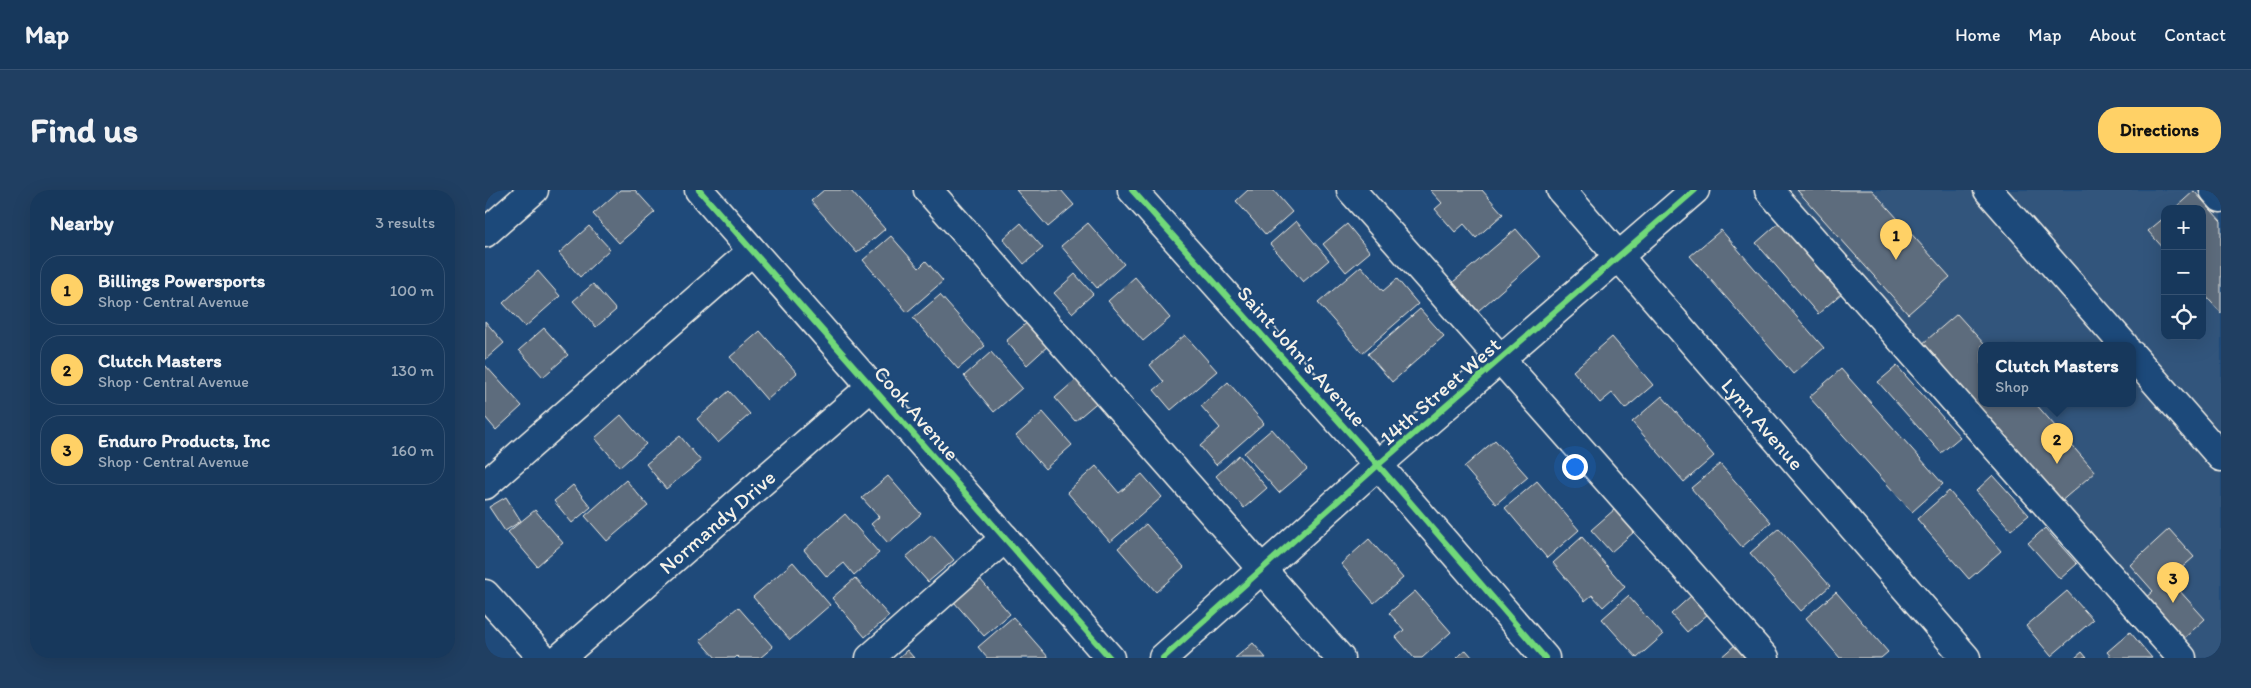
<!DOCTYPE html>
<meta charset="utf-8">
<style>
body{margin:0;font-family:Itim,sans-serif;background:#203f62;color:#f1f3f6}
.controls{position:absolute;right:15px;top:15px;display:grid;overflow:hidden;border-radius:10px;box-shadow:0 5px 20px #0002}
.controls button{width:45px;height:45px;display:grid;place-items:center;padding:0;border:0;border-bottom:1px solid #365272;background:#17385c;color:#f1f3f6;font:25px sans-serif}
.you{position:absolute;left:1089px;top:276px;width:18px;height:18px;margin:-12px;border:4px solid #fff;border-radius:50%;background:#1a73e8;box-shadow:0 0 0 8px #1a73e833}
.badge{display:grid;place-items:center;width:32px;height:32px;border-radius:50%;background:#ffd166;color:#111;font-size:16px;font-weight:700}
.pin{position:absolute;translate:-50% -41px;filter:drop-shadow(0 1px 2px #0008)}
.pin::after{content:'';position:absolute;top:26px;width:18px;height:15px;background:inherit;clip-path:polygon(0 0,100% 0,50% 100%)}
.popup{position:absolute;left:1493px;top:152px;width:158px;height:65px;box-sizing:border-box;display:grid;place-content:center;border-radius:10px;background:#17385c;filter:drop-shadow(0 1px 4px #0005);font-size:16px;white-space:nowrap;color:#9eacbb}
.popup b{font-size:19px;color:#f1f3f6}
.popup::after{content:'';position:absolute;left:50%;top:100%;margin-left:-10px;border:10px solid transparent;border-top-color:#17385c}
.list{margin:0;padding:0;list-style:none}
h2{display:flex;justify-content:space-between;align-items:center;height:65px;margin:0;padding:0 20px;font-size:21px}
h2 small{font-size:16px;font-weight:400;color:#9eacbb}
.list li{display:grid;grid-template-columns:32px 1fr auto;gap:15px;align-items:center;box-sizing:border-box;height:70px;margin:0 10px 10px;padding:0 10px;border:1px solid #365272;border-radius:20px}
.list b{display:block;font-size:19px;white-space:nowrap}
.list p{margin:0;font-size:16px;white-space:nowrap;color:#9eacbb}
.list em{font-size:16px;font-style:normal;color:#9eacbb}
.icon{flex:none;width:28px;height:28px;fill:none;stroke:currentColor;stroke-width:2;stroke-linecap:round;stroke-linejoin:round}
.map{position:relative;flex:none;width:1736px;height:468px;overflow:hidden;border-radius:20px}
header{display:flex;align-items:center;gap:30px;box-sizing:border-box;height:70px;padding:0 25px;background:#17385c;border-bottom:1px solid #365272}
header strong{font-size:24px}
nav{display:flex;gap:28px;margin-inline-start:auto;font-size:18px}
.intro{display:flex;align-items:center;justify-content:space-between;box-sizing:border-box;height:120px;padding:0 30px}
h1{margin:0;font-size:35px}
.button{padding:12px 22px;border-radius:20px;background:#ffd166;color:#111;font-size:18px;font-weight:700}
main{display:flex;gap:30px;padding:0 30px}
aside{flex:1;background:#17385c;border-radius:20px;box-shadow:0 5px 20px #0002}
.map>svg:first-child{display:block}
.built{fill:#32547b;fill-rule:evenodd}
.building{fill:#5d6c7d;stroke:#f4f1e8}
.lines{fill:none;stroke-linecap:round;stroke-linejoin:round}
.minor-casing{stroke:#f4f1e8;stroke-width:31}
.major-casing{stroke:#f4f1e8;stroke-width:31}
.minor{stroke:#1f4a7a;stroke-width:28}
.major{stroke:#1f4a7a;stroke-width:28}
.cycleway-casing{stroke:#1f4a7a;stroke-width:9}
.cycleway{stroke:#71d979;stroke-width:6}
.labels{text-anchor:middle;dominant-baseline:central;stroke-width:4;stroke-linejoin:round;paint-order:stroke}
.street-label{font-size:21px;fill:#f4f1e8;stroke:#1f4a7a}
</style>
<header>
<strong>Map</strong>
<nav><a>Home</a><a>Map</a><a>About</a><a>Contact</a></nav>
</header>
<div class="intro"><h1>Find us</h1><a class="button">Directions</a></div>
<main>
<aside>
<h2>Nearby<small>3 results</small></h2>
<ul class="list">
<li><span class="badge">1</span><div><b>Billings Powersports</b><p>Shop · Central Avenue</p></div><em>100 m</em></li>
<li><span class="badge">2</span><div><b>Clutch Masters</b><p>Shop · Central Avenue</p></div><em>130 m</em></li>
<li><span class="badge">3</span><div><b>Enduro Products, Inc</b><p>Shop · Central Avenue</p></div><em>160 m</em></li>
</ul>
</aside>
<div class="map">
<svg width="1736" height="468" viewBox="0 0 1736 468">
<rect width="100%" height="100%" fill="#1f4a7a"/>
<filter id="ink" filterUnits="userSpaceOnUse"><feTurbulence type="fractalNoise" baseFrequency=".02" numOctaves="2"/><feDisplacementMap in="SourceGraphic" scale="10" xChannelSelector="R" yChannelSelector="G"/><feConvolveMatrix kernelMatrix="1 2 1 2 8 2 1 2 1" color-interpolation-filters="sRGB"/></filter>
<g filter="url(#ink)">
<path class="built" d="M1282 0H1729L1736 8V468H1695ZM1680 19H1717V146H1680ZM1497 155H1647V213H1497Z"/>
<g class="building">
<path d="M135 0H150L170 22 134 53 108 24Z"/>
<path d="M339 0H365L400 39 372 63 326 11Z"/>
<path d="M531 0H576L589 15 563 37Z"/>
<path d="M763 0H788L807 22 781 45 751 11Z"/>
<path d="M945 0H997L1018 24 991 48 979 34 970 42 950 19 957 13Z"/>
<path d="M1312 0H1387L1465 87 1423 124Z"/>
<path d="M1709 1 1736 31V123L1717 102V19H1689Z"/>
<path d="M1680 27V60L1663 41Z"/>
<path d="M811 31 844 70 818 92 785 54Z"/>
<path d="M1296 31 1358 102 1333 124 1271 53Z"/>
<path d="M536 33 558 58 539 74 518 49Z"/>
<path d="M603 33 639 74 612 98 576 56Z"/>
<path d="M862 34 885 62 861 82 838 54Z"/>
<path d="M104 36 125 59 95 87 74 63Z"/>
<path d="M1031 39 1055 67 993 121 968 92Z"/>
<path d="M1236 40 1339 158 1308 184 1205 66Z"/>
<path d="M406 46 434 78 441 71 458 91 422 122 378 70Z"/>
<path d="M876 76 898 101 912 89 933 114 877 163 833 113Z"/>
<path d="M53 81 75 106 40 137 18 113Z"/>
<path d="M590 84 608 104 587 123 569 103Z"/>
<path d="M650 87 685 128 658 151 623 111Z"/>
<path d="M108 94 131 120 111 137 88 111Z"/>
<path d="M455 105 500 156 473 179 428 128Z"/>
<path d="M935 119 959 146 907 192 883 164Z"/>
<path d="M1472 124 1500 155H1497V213H1550L1610 282 1574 313 1436 155Z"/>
<path d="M545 130 565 154 542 175 521 151Z"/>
<path d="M0 131 19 153 0 170Z"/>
<path d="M59 138 83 165 58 187 34 160Z"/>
<path d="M275 141 312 183 282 210 245 167Z"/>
<path d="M700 145 732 181 686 220 669 200 679 192 665 175Z"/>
<path d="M1127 147 1168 195 1140 219 1127 203 1115 213 1088 181Z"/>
<path d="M506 162 537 198 509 222 479 186Z"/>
<path d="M0 175 37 216 11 240 0 227Z"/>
<path d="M1412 176 1475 247 1456 263 1393 192Z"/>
<path d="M1356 179 1458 294 1427 322 1324 207Z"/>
<path d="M596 185 616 209 590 231 570 208Z"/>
<path d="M743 192 779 233 731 275 715 256 735 238 716 216Z"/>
<path d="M244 201 265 224 233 253 212 229Z"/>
<path d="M1177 206 1229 266 1199 292 1147 232Z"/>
<path d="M558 222 587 255 560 279 531 246Z"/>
<path d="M136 225 161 254 135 277 110 248Z"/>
<path d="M787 239 822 279 794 303 759 263Z"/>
<path d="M195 246 216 271 181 299 161 274Z"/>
<path d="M1010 250 1043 287 1011 314 979 277Z"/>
<path d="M754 265 782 298 759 318 731 286Z"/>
<path d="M1235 274 1286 332 1257 357 1206 298Z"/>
<path d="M611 276 634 303 657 284 677 307 625 352 582 302Z"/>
<path d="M1508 285 1544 325 1526 340 1491 301Z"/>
<path d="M403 286 436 324 403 353 386 334 394 327 377 308Z"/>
<path d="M141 290 163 316 122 351 100 326Z"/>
<path d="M1052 291 1094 340 1062 368 1020 318Z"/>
<path d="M88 295 106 317 87 333 69 311Z"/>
<path d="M1464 301 1516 361 1484 389 1432 329Z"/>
<path d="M21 307 36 331 20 341 4 317Z"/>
<path d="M1130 319 1149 342 1126 362 1106 340Z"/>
<path d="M50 320 78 353 52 376 23 342Z"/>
<path d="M360 324 394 363 369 385 359 373 342 387 319 360Z"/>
<path d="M661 334 699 377 671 402 633 358Z"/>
<path d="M1294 338 1345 396 1316 421 1265 363Z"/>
<path d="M1560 338 1592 374 1575 389 1543 353Z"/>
<path d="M1684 339 1709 367 1684 389 1720 429 1695 452 1658 410 1668 401 1645 375Z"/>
<path d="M447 345 469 370 443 392 421 367Z"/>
<path d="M1097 347 1140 397 1118 417 1107 405 1100 411 1068 373Z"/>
<path d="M884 349 918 388 889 413 856 374Z"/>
<path d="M308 372 345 415 305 450 268 407Z"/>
<path d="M370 388 404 426 380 447 347 408Z"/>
<path d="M495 389 525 424 499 446 469 412Z"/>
<path d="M930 401 966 442 937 468H929L911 447 919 440 904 423Z"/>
<path d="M1582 401 1608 430 1566 466 1541 436Z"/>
<path d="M1351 402 1403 462 1396 468H1355L1321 428Z"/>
<path d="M1207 405 1223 424 1202 442 1186 424Z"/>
<path d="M1143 406 1178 445 1152 468 1117 429Z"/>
<path d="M253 417 288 457 275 468H254L252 466 250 468H231L215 450Z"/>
<path d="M528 427 564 468H502L493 457Z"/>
<path d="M1645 442 1667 468H1627L1622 462Z"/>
<path d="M768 453 781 468H750Z"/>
<path d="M1250 455 1262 468H1235Z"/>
<path d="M422 460 429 468H413Z"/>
<path d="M981 460 988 468H971Z"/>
<path d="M1597 462 1602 468H1590Z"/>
</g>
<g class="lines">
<g class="minor-casing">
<g id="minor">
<path d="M214 0 625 468"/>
<path d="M443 0 855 468"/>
<path d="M647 0 893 275 1060 468"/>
<path d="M866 0 1280 468"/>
<path id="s1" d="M1076 0 1481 468"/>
<path d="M1284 0 1697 468"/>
<path d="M1729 0 1736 8"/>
<path d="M0 43 49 0"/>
<path d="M0 295 267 61"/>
<path d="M0 404 58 468"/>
<path id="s2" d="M75 468 387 196"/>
<path d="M385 468 520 348"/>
<path d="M678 468 893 275 1210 0"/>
</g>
</g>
<g class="major-casing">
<g id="major">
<path d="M1503 0 1639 155"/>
<path d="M1647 165 1736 267"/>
</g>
</g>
<use href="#minor" class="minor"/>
<use href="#major" class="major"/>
<g class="cycleway-casing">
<g id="cycleway">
<path d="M214 0 625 468"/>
<path d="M647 0 893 275 1060 468"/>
<path d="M678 468 893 275 1210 0"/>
</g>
</g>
<use href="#cycleway" class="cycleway"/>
</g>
</g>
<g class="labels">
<g class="street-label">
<text transform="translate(817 166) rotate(48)">Saint John's Avenue</text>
<text transform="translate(955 201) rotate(-41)">14th Street West</text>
<text transform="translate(432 223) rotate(49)">Cook Avenue</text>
<text stroke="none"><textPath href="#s1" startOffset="309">Lynn Avenue</textPath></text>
<text stroke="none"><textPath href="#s2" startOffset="208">Normandy Drive</textPath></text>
</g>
</g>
</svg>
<div class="controls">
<button>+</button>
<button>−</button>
<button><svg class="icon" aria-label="locate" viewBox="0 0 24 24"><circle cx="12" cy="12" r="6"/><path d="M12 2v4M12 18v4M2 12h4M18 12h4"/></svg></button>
</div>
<div class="you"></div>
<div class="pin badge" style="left:1411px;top:70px">1</div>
<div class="pin badge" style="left:1572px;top:274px">2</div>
<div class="popup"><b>Clutch Masters</b>Shop</div>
<div class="pin badge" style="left:1688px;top:413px">3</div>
</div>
</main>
